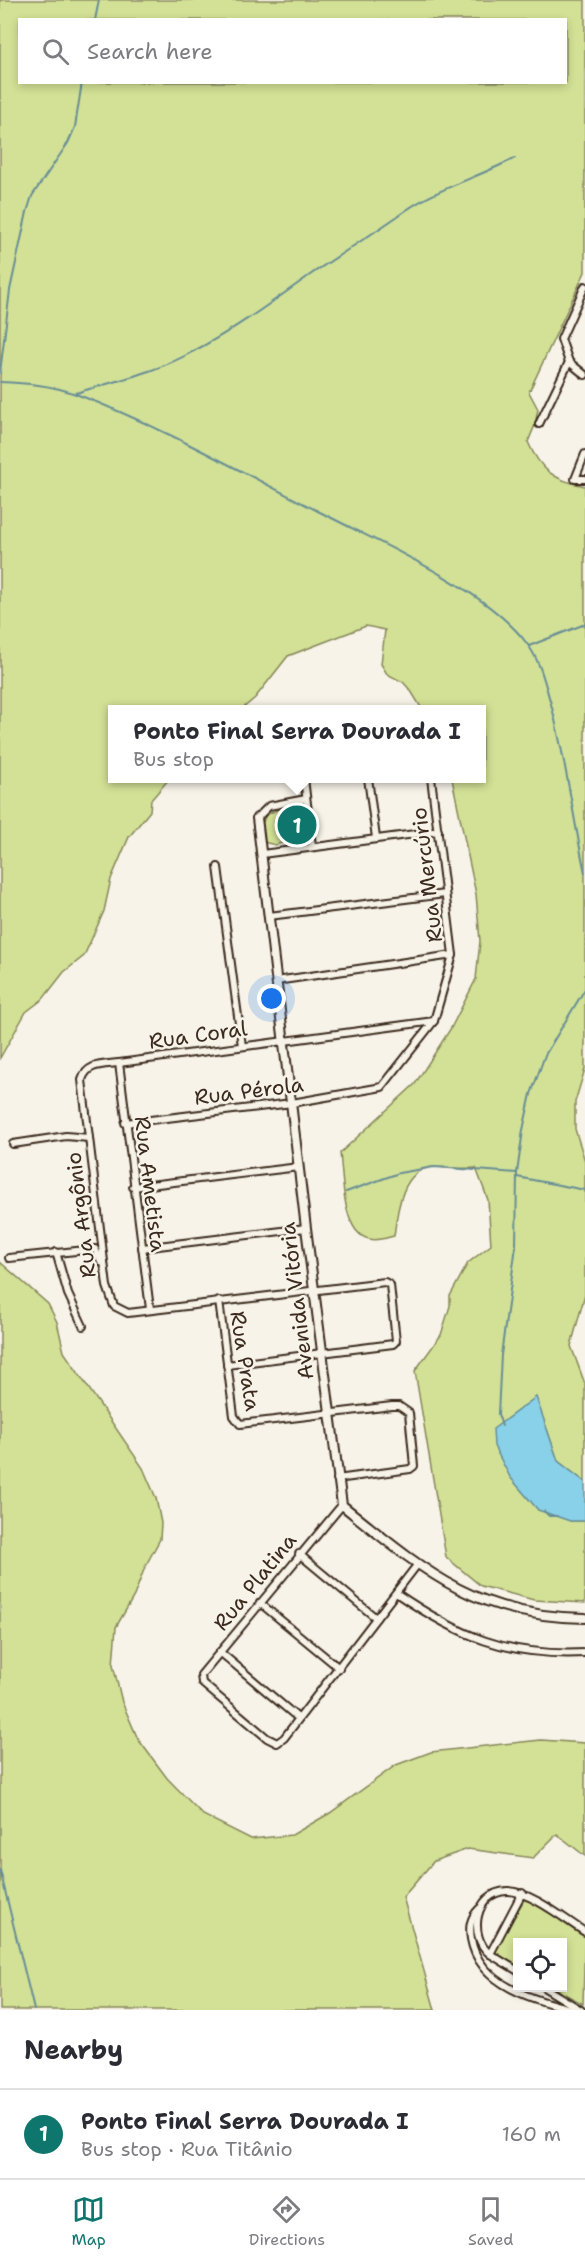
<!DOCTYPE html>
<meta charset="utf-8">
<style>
body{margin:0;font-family:"Shantell Sans",sans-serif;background:#f2f2f3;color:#2b2b33}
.controls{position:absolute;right:18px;bottom:18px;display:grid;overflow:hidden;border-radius:0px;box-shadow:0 3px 9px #0003}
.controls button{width:54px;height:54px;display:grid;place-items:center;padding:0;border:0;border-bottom:2px solid #e1e1e2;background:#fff;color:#2b2b33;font:30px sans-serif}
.you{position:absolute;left:272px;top:999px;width:21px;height:21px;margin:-15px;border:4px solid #fff;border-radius:50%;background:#1a73e8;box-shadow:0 0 0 9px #1a73e833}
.badge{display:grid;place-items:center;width:39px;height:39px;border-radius:50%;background:#0f766e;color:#fff;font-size:20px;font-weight:700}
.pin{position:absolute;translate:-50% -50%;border:3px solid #fff;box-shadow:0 2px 6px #0006}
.popup{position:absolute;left:108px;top:705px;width:378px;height:78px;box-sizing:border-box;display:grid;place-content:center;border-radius:0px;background:#fff;filter:drop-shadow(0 2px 4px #0005);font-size:20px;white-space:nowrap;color:#7c7c81}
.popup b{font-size:22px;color:#2b2b33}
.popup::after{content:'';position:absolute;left:50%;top:100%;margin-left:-12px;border:12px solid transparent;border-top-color:#fff}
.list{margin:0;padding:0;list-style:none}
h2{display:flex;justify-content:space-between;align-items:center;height:78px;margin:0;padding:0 24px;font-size:26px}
h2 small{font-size:20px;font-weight:400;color:#7c7c81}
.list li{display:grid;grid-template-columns:39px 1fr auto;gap:18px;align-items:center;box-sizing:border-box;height:90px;padding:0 24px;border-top:2px solid #e1e1e2}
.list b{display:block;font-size:22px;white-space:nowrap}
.list p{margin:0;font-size:20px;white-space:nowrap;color:#7c7c81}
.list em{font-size:20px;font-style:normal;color:#7c7c81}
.icon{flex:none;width:33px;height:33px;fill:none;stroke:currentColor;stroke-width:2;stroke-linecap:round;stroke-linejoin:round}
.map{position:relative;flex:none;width:585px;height:2010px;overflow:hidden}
.search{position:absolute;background:#fff;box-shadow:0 3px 9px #0003;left:18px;right:18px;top:18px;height:66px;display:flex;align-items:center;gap:15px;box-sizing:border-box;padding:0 21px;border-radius:0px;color:#7c7c81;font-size:22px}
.sheet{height:168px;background:#fff}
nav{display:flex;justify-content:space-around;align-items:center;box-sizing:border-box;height:84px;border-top:2px solid #e1e1e2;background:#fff;font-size:16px;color:#7c7c81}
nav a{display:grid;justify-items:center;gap:3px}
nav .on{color:#0f766e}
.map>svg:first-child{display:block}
.green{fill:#d2e195;stroke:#86865a;stroke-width:1.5;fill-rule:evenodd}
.water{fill:#88d1e8;stroke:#698e97;stroke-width:1.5}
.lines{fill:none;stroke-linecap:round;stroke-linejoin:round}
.stream{stroke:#698e97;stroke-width:2}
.minor-casing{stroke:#3b2a1e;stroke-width:10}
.tertiary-casing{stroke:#3b2a1e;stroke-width:12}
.minor{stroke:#f7f3e8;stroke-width:6}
.tertiary{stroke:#f7f3e8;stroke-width:8}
.labels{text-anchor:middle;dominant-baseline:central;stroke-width:5;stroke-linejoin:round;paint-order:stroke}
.street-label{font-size:21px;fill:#3b2a1e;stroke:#f7f3e8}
</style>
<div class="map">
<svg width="585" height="2010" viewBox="0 0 585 2010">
<rect width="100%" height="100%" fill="#f7f3e8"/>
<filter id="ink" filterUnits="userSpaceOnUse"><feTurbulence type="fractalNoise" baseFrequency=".0167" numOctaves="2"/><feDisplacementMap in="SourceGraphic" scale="12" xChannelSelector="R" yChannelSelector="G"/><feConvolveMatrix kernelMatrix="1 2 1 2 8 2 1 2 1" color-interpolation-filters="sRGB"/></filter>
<g filter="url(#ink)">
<g class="green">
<path d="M0 0H585V272L529 392 538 409 535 425 528 442C540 470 555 481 585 486V1069L575 1102V1129L585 1161V1294L571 1346 585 1384V1482L558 1461 536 1398 570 1521H585V1603L534 1600 481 1586 446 1557 415 1371 441 1335 450 1306V1296L468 1263 491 1245 488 1200 476 1168C461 1169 447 1167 433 1167 401 1169 397 1213 394 1236 385 1238 375 1242 366 1238 342 1229 343 1176 340 1153L415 1084 451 1028 476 979 480 941 476 894 452 779 482 778V710L422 709 411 691 403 682 387 674 381 664 385 630 366 626 288 656 255 698 242 709 112 710V778L169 779 151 800 150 811 129 837 111 879 104 911 84 956 64 972 43 999 26 1012 0 1058ZM20 20H566V82H20Z"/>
<path d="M281 808 295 809 298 837 276 845 263 842 259 831 266 815Z"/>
<path d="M0 1262 48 1304 57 1322 64 1352 143 1468 156 1498 161 1523 160 1539 145 1567 134 1596 116 1627 113 1665 122 1702 138 1739 167 1778 203 1815 251 1839 292 1835 330 1813 396 1765 431 1752 541 1740 585 1743V1856L557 1834 533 1858 468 1849 434 1861 403 1897 435 2010H0Z"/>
<path d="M525 1898 585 1933 583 2004 554 1988H562V1942H518L517 1967 493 1953Z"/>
</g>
<path class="water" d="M536 1397 558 1461 585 1482V1521H570L538 1510 510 1477 494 1446 493 1429Z"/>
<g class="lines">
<g class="stream">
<path d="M95 20 99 0"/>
<path d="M0 373 10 290 27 212 32 196 68 143 75 127 82 82"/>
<path d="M0 382C26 383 51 385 76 394 158 425 238 470 316 510 379 543 487 588 528 645 541 663 545 684 551 704 566 760 573 817 585 873"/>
<path d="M76 393C115 381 157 372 192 352 234 330 272 302 310 275 342 253 374 233 405 211 438 188 479 177 515 158"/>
<path d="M529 646 585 624"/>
<path d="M517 1177 585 1190"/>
<path d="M346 1192 399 1173 434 1167 517 1173"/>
<path d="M502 1426 498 1414 501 1355 516 1246 517 1173 523 1130 531 1094 545 1055 585 989"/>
<path d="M544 1511 549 1516H557"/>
<path d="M0 1870 34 2010"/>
</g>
<g class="minor-casing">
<g id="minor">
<path d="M585 286 561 339 569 362 585 375"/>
<path d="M539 424 569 362"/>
<path d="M585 454 575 479H585"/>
<path d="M304 778 312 846"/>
<path d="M368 778 376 838"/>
<path d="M257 818 269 806 306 799"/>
<path d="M262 854 438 831"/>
<path d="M218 867 242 1046"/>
<path d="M269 916 445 894"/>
<path d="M276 981 453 955"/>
<path d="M119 1063 150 1309"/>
<path d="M125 1123 292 1103 382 1087 434 1021 453 955 431 778"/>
<path d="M13 1144 66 1136 89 1138"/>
<path d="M133 1187 299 1167"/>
<path d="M142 1248 306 1228"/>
<path d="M56 1252 68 1294 83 1326"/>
<path d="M9 1258 95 1249 101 1262"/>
<path d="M219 1301 234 1416 240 1424 392 1406H399L409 1413 414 1466 410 1469 337 1479"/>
<path d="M227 1365 393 1344 396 1341 390 1285 385 1282 128 1313 114 1306 107 1286 82 1080C87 1063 103 1065 119 1063L434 1021"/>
<path d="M342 1505 201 1675 202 1683 267 1738 277 1743 284 1738 417 1565"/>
<path d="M299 1554 376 1618"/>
<path d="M396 1593C459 1636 507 1657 585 1653"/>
<path d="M260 1603 339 1668"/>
<path d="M220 1652 298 1718"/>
<path d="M479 1909C470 1918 469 1927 471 1939 479 1986 535 2000 575 2010"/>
<path d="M490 1954C468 1937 474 1892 507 1891 528 1890 566 1920 585 1932"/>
<path d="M518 1971 490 1954 522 1893"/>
<path d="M545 1988 581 2010"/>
</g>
</g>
<g class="tertiary-casing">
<path id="tertiary" d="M257 818 306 1228 342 1505C423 1570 475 1617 585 1618"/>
</g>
<use href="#minor" class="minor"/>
<use href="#tertiary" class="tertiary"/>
</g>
</g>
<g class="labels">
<g class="street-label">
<text transform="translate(427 875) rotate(-97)">Rua Mercúrio</text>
<text transform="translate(198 1035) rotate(-8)">Rua Coral</text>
<text transform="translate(249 1091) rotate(-7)">Rua Pérola</text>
<text transform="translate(150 1184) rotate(83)">Rua Ametista</text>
<text transform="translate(81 1215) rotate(-97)">Rua Argônio</text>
<text transform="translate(297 1301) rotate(-97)">Avenida Vitória</text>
<text transform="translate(245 1361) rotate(81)">Rua Prata</text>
<text transform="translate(255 1582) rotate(-51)">Rua Platina</text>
</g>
</g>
</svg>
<div class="controls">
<button><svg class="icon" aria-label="locate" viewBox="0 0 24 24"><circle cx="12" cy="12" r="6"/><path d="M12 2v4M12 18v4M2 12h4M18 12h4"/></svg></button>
</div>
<div class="you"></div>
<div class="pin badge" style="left:297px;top:825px">1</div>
<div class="popup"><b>Ponto Final Serra Dourada I</b>Bus stop</div>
<div class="search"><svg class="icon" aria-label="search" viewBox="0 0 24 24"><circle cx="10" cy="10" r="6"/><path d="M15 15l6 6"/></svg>Search here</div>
</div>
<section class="sheet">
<h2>Nearby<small></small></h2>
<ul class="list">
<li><span class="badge">1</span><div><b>Ponto Final Serra Dourada I</b><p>Bus stop · Rua Titânio</p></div><em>160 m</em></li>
</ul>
</section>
<nav>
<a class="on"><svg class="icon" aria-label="map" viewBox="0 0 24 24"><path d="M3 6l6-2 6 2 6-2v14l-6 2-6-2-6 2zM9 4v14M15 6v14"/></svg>Map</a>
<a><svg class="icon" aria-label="directions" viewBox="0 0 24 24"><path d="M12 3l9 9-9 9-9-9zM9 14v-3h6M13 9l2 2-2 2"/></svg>Directions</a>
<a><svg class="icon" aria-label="saved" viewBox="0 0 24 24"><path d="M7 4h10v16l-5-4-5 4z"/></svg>Saved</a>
</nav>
